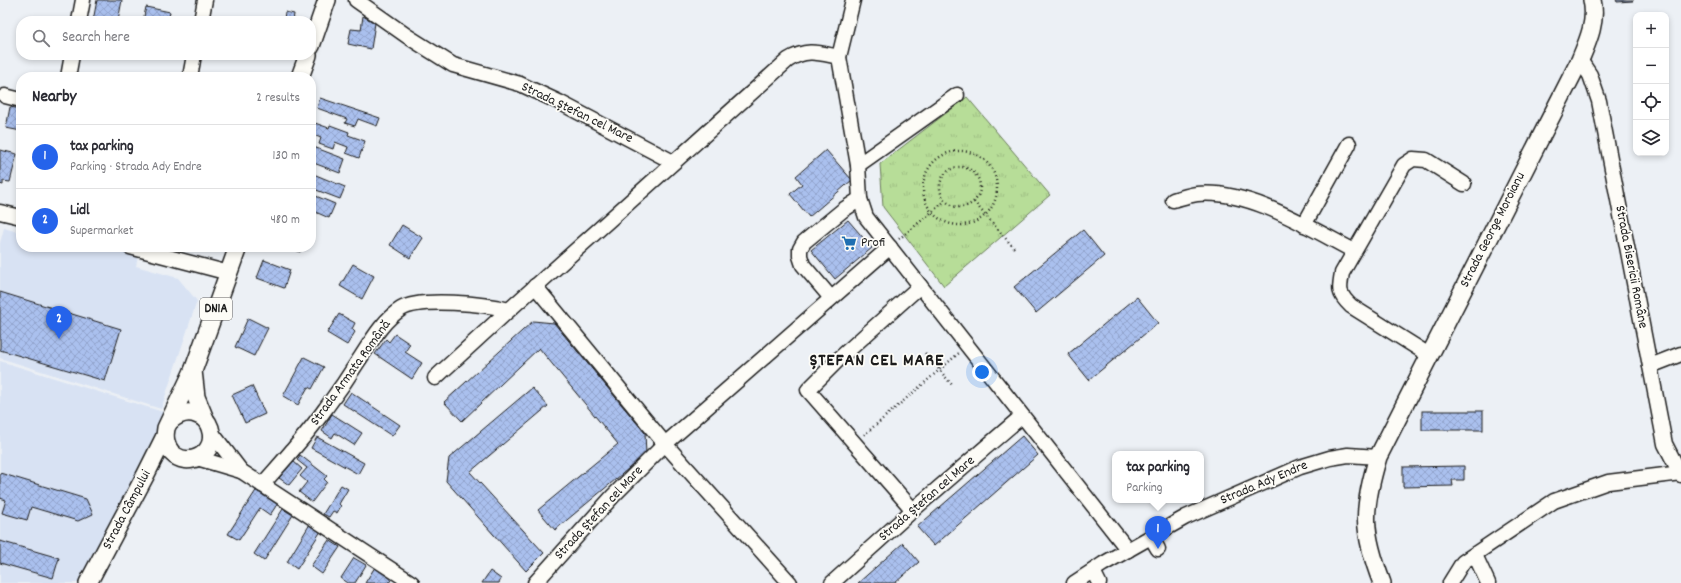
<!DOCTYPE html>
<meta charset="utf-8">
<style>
body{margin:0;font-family:Dekko,sans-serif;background:#f7f7f7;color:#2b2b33}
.controls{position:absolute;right:12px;top:12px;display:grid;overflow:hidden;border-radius:8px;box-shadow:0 2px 6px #0003}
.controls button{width:36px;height:36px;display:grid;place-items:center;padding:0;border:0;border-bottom:1px solid #e1e1e2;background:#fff;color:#2b2b33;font:20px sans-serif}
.you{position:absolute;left:982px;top:372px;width:14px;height:14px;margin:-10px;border:3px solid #fff;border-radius:50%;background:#1a73e8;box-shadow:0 0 0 6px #1a73e833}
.badge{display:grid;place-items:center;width:26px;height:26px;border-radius:50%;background:#2563eb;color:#fff;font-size:13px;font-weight:700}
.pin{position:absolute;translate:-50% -33px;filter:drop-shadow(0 1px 2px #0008)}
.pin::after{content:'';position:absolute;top:21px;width:14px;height:12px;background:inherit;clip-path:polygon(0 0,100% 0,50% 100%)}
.popup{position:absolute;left:1112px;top:451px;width:92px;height:52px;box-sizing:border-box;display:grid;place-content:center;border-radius:8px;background:#fff;filter:drop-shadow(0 1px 3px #0005);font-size:13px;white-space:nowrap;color:#7c7c81}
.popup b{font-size:15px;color:#2b2b33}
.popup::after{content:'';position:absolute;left:50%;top:100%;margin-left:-8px;border:8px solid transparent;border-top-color:#fff}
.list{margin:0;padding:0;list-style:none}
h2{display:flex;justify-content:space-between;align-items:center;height:52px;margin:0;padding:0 16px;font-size:17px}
h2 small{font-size:13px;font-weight:400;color:#7c7c81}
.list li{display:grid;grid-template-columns:26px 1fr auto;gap:12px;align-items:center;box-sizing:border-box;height:64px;padding:0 16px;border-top:1px solid #e1e1e2}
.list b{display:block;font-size:15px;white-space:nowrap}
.list p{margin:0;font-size:13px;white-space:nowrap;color:#7c7c81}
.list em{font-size:13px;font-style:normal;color:#7c7c81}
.icon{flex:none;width:22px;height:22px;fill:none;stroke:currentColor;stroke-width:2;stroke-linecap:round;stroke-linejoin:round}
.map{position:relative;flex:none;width:1681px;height:583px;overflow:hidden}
.search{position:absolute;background:#fff;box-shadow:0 2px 6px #0003;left:16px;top:16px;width:300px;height:44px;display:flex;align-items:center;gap:10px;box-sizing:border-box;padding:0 14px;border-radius:16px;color:#7c7c81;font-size:15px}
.panel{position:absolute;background:#fff;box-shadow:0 2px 6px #0003;left:16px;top:72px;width:300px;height:180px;border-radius:16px}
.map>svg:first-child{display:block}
.built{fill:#d8e2f3}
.grass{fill:url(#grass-tufts);stroke:#6a7c5a}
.building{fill:url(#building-cross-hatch);stroke:#1c1c1c}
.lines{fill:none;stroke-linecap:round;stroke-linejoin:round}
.minor-casing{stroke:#1c1c1c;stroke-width:17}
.major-casing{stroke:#1c1c1c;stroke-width:20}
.path{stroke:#1c1c1c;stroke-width:2.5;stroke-dasharray:1 3;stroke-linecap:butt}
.minor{stroke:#fdfcf7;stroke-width:14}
.major{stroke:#fdfcf7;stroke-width:17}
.labels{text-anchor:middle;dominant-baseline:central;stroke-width:3.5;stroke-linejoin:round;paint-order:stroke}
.shield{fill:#fdfcf7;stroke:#605f5e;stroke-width:1}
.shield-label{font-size:13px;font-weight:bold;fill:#1c1c1c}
.street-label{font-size:14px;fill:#1c1c1c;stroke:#fdfcf7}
.poi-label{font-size:14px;fill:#1c1c1c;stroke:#fdfcf7;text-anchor:start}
.district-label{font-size:18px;font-weight:bold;letter-spacing:1px;fill:#1c1c1c;stroke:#fdfcf7}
</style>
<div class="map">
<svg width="1681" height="583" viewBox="0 0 1681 583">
<defs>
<pattern id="grass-tufts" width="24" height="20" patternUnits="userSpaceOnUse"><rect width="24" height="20" fill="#b7dd98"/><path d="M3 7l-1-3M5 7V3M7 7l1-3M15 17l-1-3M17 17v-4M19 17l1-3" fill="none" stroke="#9dbd82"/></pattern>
<pattern id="building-cross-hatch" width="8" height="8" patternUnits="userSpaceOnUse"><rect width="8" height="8" fill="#aac0ee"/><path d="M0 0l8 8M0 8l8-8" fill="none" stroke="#92a4cc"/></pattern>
</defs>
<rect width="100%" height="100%" fill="#ecf0f5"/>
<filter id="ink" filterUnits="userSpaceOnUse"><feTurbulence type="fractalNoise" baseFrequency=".025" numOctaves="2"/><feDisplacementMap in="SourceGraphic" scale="8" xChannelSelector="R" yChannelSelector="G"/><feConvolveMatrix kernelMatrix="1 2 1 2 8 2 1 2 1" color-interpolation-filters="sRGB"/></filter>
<g filter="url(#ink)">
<g class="built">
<path d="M4 228 21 233V247H102L138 257 136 266 178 278 197 301 161 409 0 358V243Z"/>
<path d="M0 361 166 413 122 502 78 583H0Z"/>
</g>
<path class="grass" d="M967 97 1050 195 944 286 883 207 880 164Z"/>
<g class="building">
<path d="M97 0H122L118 21H93Z"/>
<path d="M1616 0H1633V1L1617 2Z"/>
<path d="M146 7 170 12 168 21H143Z"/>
<path d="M285 12 294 14 293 21H275L276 18 284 19Z"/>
<path d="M363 16 375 23 371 49 348 44 351 29 361 30Z"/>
<path d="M320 98 380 118 377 126 358 119 355 126 345 123 347 119 317 108Z"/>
<path d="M10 107 21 109V131L6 128Z"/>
<path d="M312 122 329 128 330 125 349 132 348 135 365 141 359 158 346 153 348 147 335 142 333 149 319 144 321 138 311 134Z"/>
<path d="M311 146 345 159 340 173 311 162Z"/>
<path d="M0 150 17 154 10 182 3 181V185L0 184Z"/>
<path d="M826 150 852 180 809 217 790 194 802 184 796 176Z"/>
<path d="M311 173 345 187 340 199 311 188Z"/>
<path d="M311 194 335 204 329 218 311 210Z"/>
<path d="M848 220 872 248 835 279 811 250Z"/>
<path d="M402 225 423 238 410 258 390 245Z"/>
<path d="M1083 230 1104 256 1036 313 1014 287Z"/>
<path d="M289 247H302L300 252Z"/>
<path d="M264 260 290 270 284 288 257 278Z"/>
<path d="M353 264 374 276 362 299 340 286Z"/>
<path d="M0 292 121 329 105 381 0 350Z"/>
<path d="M1137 297 1158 323 1089 380 1068 354Z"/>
<path d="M339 314 355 323 352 329 355 332 347 345 327 333Z"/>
<path d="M248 318 268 328 254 356 235 347Z"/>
<path d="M533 321 554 323 645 433 646 454 555 530 538 510 618 444 539 348 462 421 444 402Z"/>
<path d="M395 334 410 344 405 352 422 363 412 379 375 354 386 339 389 342Z"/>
<path d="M304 357 324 367 312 389 308 387 298 405 283 396Z"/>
<path d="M252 386 265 414 245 423 232 395Z"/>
<path d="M532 388 548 406 470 472 544 553 526 571 446 481 449 458Z"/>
<path d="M351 392 400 425 392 436 343 404Z"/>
<rect x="1422" y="411" width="61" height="19"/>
<path d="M332 414 362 433 354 445 335 433 332 438 322 431Z"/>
<path d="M1022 436 1038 455 934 546 917 527Z"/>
<path d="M317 437 364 463 358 474 311 448Z"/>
<path d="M300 455 327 476 324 479 327 482 312 502 299 492 307 482 300 476 307 468 297 460Z"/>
<path d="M293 461 302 469 289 485 279 478Z"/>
<path d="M1464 466V480H1452L1453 486 1403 487V467Z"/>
<path d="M0 473 86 499 93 514 78 521 31 507 27 520 2 513 6 500 0 498Z"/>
<path d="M341 485 348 489 339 504 341 506 337 513 333 511 329 517 323 514Z"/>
<path d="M257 489 278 503 270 515 260 508 239 540 228 534Z"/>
<path d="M283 509 293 515 264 561 254 554Z"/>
<path d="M310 524 321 531 297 569 287 562Z"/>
<path d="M329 540 340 547 322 574 311 566Z"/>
<path d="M0 541 59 558 53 578 0 563Z"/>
<path d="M903 543 919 562 895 583H858Z"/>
<path d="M354 558 366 565 355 583H348L341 578Z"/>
<path d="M375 567 392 578 389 583H365Z"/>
<path d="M490 571 501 579 499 583H482Z"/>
</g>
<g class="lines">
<g class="minor-casing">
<g id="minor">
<path d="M356 0 407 36 453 65 520 84 559 102 673 162"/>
<path d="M853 0 839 57 858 165 860 199 866 217 1128 550"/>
<path d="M79 21 83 0"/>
<path d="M201 21 205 0"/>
<path d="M1580 60 1590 75 1599 101 1665 444 1681 475"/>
<path d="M68 77 72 55"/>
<path d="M190 77 194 55"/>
<path d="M5 96 21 100"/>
<path d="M858 165 957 95"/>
<path d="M1173 200C1181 198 1189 195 1197 194 1249 189 1310 228 1354 251"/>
<path d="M0 212 21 217"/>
<path d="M1304 225 1349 144"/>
<path d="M130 247 229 273"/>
<path d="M535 286 665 444 790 583"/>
<path d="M831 298 803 265 800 256V249L804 242 843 210 860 199"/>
<path d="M1429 355 1351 306C1338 294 1339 289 1342 273L1404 165 1413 159 1426 160 1464 184"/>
<path d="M1650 366 1681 354"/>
<path d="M435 378 509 310 788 60C807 48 819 53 839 57"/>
<path d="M212 433 241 471 412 583"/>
<path d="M197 458 241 471"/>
<path d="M262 485C284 460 307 435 326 408 338 392 349 376 359 360 371 342 382 321 401 309 420 297 486 304 509 310"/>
<path d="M913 510 808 390 841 357 920 286"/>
<path d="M1151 537 1158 549"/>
<path d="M1475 555 1488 583"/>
<path d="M1093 571 1099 583"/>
<path d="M535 583 613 496 665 444 890 247"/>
<path d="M832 583 913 510 1022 416"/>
<path d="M1074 583 1103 564 1186 517 1300 467 1330 458 1348 455 1378 457"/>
<path d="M1450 583 1463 562 1554 501 1608 482 1681 473"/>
</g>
</g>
<g class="major-casing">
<g id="major">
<path d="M311 46 327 0"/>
<path d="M300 77 308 55"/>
<path d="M193 371 196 397 205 419"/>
<path d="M165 436C169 475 221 461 210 428 208 422 204 417 198 415 188 410 178 414 170 421"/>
<path d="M88 583 145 476 165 436 166 428 193 371 238 247"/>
<path d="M1382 583C1362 531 1362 510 1378 457L1580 60C1588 41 1597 21 1592 0"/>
</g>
</g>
<g class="path">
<circle cx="960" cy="188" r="37"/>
<circle cx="960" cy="187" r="20"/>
<path d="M974 202 1014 248"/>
<path d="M899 239 945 201"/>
<path d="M925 353 953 386"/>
<path d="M864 435 959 353"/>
</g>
<use href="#minor" class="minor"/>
<use href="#major" class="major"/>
</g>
</g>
<defs>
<g id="supermarket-bare" transform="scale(1.2)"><path d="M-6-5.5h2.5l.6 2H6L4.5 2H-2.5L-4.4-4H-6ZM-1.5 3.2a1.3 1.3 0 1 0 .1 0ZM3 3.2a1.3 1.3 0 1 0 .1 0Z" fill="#1f6fb2" stroke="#fdfcf7" stroke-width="2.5" paint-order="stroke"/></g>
</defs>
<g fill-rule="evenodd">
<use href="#supermarket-bare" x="849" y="243"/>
</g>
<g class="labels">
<rect class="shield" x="200" y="298" width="32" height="22" rx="3"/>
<g class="shield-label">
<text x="216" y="309">DN1A</text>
</g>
<g class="street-label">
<text transform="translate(577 113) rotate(26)">Strada Ștefan cel Mare</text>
<text transform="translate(1493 230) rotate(-63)">Strada George Moroianu</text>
<text transform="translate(1631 267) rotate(79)">Strada Bisericii Române</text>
<text transform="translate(351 373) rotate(-54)">Strada Armata Română</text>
<text transform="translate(1264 483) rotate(-23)">Strada Ady Endre</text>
<text transform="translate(927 499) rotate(-41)">Strada Ștefan cel Mare</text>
<text transform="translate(127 510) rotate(-62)">Strada Câmpului</text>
<text transform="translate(599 513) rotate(-47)">Strada Ștefan cel Mare</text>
</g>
<g class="poi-label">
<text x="861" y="243">Profi</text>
</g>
<g class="district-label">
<text x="877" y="361">ȘTEFAN CEL MARE</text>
</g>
</g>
</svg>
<div class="controls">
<button>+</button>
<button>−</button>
<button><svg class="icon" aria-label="locate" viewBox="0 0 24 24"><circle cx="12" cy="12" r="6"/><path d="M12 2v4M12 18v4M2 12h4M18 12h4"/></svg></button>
<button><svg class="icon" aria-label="layers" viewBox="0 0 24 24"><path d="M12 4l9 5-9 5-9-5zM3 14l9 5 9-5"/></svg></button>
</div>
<div class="you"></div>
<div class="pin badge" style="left:1158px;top:549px">1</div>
<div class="popup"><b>tax parking</b>Parking</div>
<div class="pin badge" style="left:59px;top:339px">2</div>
<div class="search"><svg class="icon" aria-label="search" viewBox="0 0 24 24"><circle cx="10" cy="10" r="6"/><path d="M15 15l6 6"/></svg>Search here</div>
<section class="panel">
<h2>Nearby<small>2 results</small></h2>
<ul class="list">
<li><span class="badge">1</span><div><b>tax parking</b><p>Parking · Strada Ady Endre</p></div><em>130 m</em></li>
<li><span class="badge">2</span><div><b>Lidl</b><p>Supermarket</p></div><em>480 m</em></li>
</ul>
</section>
</div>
